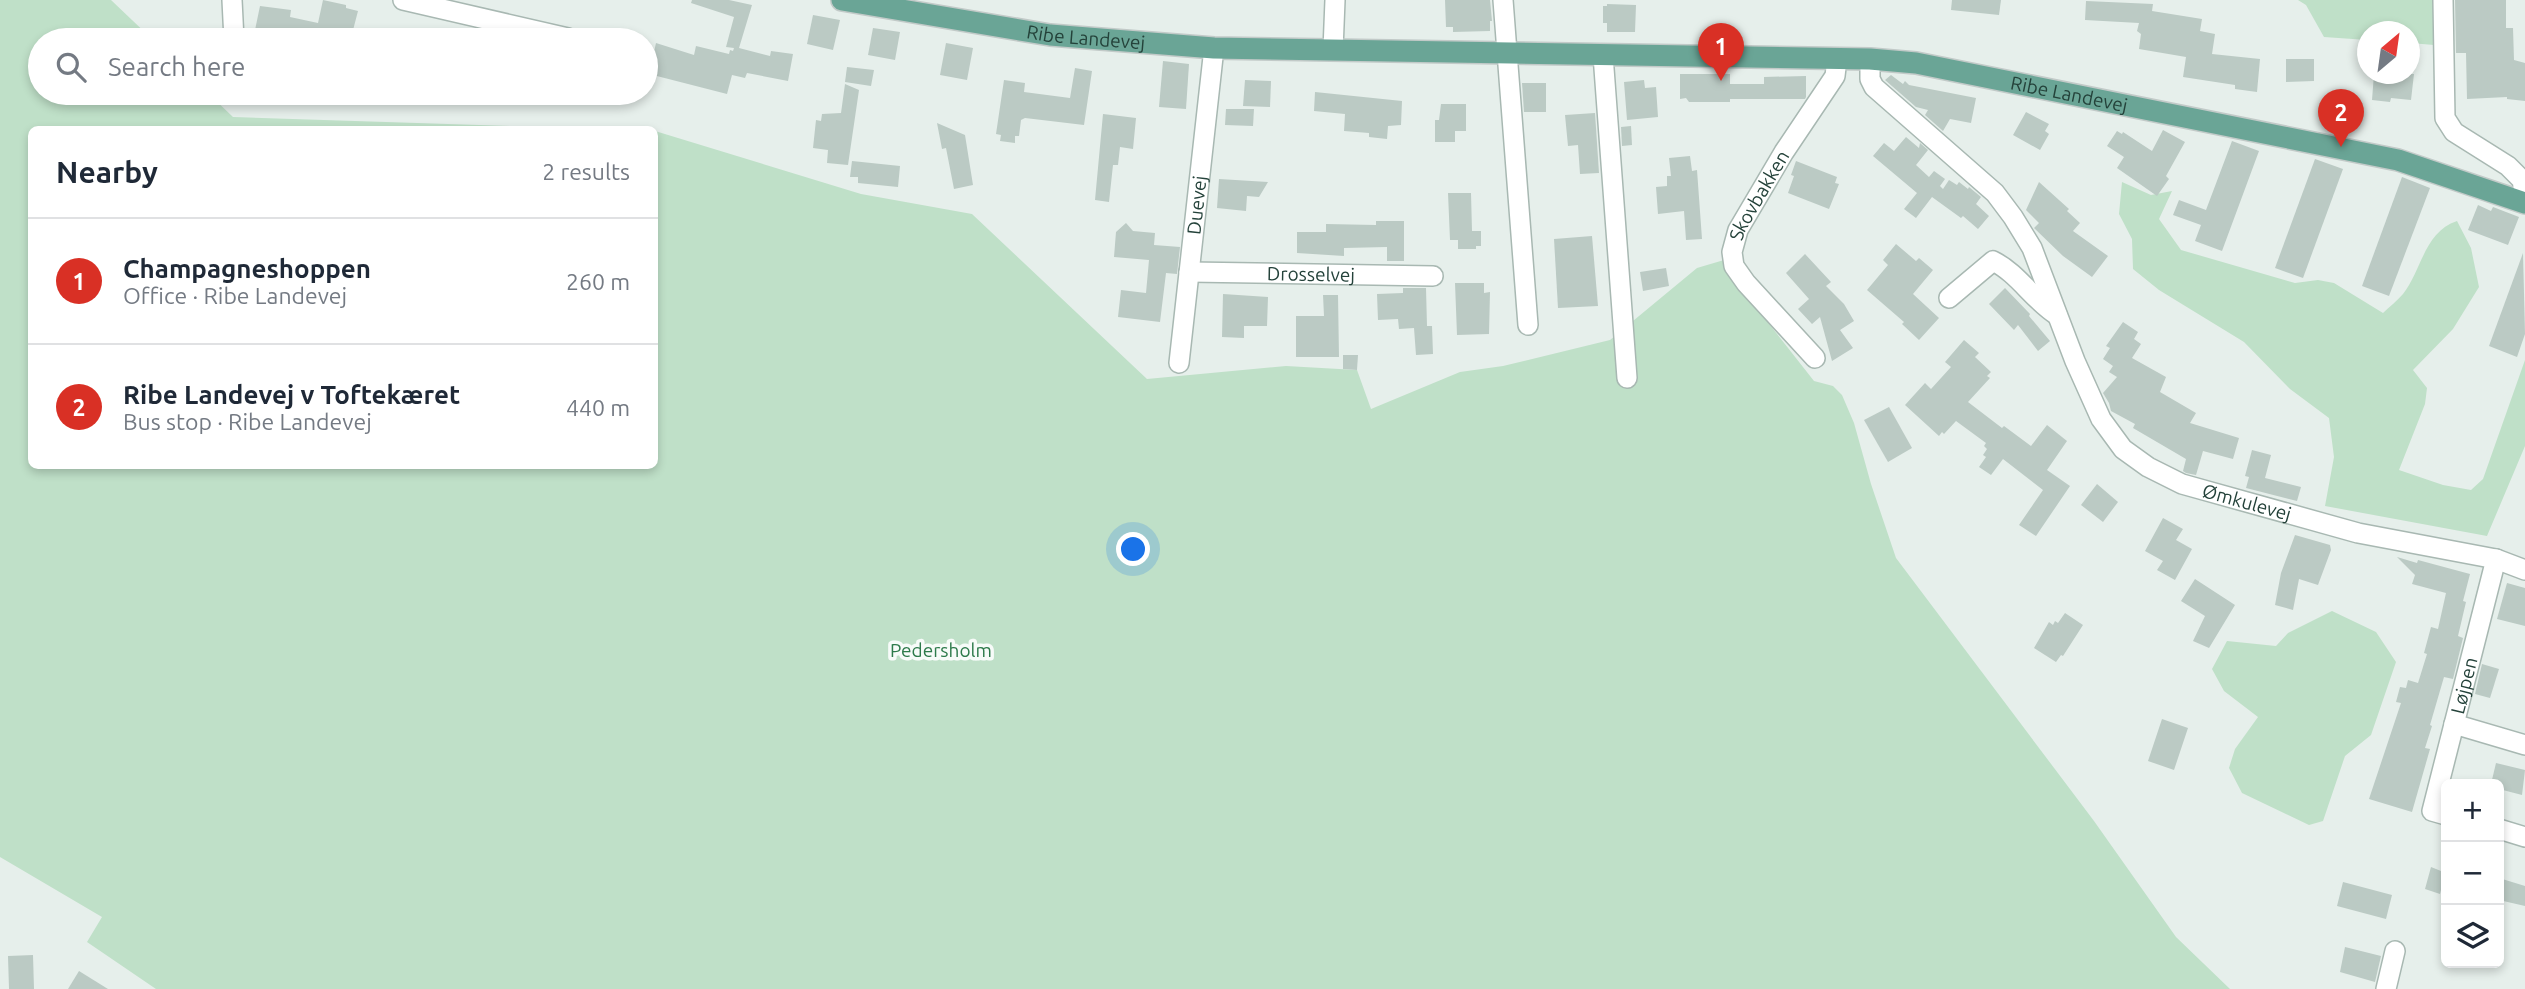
<!DOCTYPE html>
<meta charset="utf-8">
<style>
body{margin:0;font-family:Ubuntu,sans-serif;background:#f6f6f7;color:#1f2937}
.controls{position:absolute;right:21px;bottom:21px;display:grid;overflow:hidden;border-radius:10px;box-shadow:0 4px 10px #0003}
.controls button{width:63px;height:63px;display:grid;place-items:center;padding:0;border:0;border-bottom:2px solid #e0e1e3;background:#fff;color:#1f2937;font:35px sans-serif}
.compass{position:absolute;left:2357px;top:21px;width:63px;height:63px;border-radius:50%;background:#fff;box-shadow:0 4px 10px #0003;rotate:29deg}
.you{position:absolute;left:1134px;top:550px;width:24px;height:24px;margin:-18px;border:5px solid #fff;border-radius:50%;background:#1a73e8;box-shadow:0 0 0 10px #1a73e833}
.badge{display:grid;place-items:center;width:46px;height:46px;border-radius:50%;background:#d93025;color:#fff;font-size:23px;font-weight:700}
.pin{position:absolute;translate:-50% -58px;filter:drop-shadow(0 2px 4px #0008)}
.pin::after{content:'';position:absolute;top:37px;width:24px;height:21px;background:inherit;clip-path:polygon(0 0,100% 0,50% 100%)}
.list{margin:0;padding:0;list-style:none}
h2{display:flex;justify-content:space-between;align-items:center;height:91px;margin:0;padding:0 28px;font-size:30px}
h2 small{font-size:23px;font-weight:400;color:#747a83}
.list li{display:grid;grid-template-columns:46px 1fr auto;gap:21px;align-items:center;box-sizing:border-box;height:126px;padding:0 28px;border-top:2px solid #e0e1e3}
.list b{display:block;font-size:26px;white-space:nowrap}
.list p{margin:0;font-size:23px;white-space:nowrap;color:#747a83}
.list em{font-size:23px;font-style:normal;color:#747a83}
.icon{flex:none;width:38px;height:38px;fill:none;stroke:currentColor;stroke-width:2;stroke-linecap:round;stroke-linejoin:round}
.map{position:relative;flex:none;width:2525px;height:989px;overflow:hidden}
.search{position:absolute;background:#fff;box-shadow:0 4px 10px #0003;left:28px;top:28px;width:630px;height:77px;display:flex;align-items:center;gap:18px;box-sizing:border-box;padding:0 24px;border-radius:38px;color:#747a83;font-size:26px}
.panel{position:absolute;background:#fff;box-shadow:0 4px 10px #0003;left:28px;top:126px;width:630px;height:343px;border-radius:10px}
.map>svg:first-child{display:block}
.green{fill:#bfe0c8}
.building{fill:#bbcac4}
.lines{fill:none;stroke-linecap:round;stroke-linejoin:round}
.minor-casing{stroke:#a8b8b2;stroke-width:22}
.major-casing{stroke:#c2cac8;stroke-width:24}
.minor{stroke:#fff;stroke-width:19}
.major{stroke:#6aa596;stroke-width:21}
.labels{text-anchor:middle;dominant-baseline:central;stroke-width:7;stroke-linejoin:round;paint-order:stroke}
.street-label{font-size:19px;fill:#24423a;stroke:#f7fbf9}
.park-label{font-size:19px;fill:#2d7a4b;stroke:#f7fbf9}
</style>
<div class="map">
<svg width="2525" height="989" viewBox="0 0 2525 989">
<rect width="100%" height="100%" fill="#e6efeb"/>
<g class="green">
<path d="M0 0H111L153 40H40V93H208L233 117 602 129 32 130V466H654L655 131 861 194 972 214 1147 379 1286 366 1357 370 1371 409 1460 372 1503 366 1610 340 1697 268 1724 260 1730 274 1814 381 1833 386 1842 395 1854 423 1871 484 1896 558 2094 821 2176 937 2230 989H156L87 942 102 917 0 857Z"/>
<path d="M2298 0H2434V45L2410 43V32H2368L2367 40 2324 37 2306 5Z"/>
<path d="M2122 182 2151 195 2172 191 2159 219 2181 250 2295 283 2318 280 2334 283 2383 313C2389 307 2397 301 2403 294 2422 270 2424 232 2457 221L2471 248 2479 287 2453 329 2413 370 2427 388 2425 404 2399 470 2443 485 2471 490 2483 479 2525 360V446L2487 536 2325 506 2334 457 2329 418 2290 389 2244 342 2159 290 2133 269 2132 239 2119 214Z"/>
<path d="M2332 611 2376 632 2396 662 2371 735 2345 756 2323 821 2309 825 2242 793 2229 768 2235 749 2258 717 2224 691 2212 669 2227 641 2276 646 2288 633Z"/>
</g>
<g class="building">
<path d="M323 0 346 5V8L358 11 352 34 326 28 323 40H303L255 30 260 6 291 10 290 17 318 23Z"/>
<path d="M692 0H729L752 5 739 48 770 56 771 51 793 54 788 81 747 73 745 78 732 75 727 94 649 74 656 43 694 55 696 46 729 54 730 50 733 51 734 48 726 47 734 17 691 3Z"/>
<path d="M1445 0H1490L1492 21H1490V31L1453 32V27H1446Z"/>
<path d="M1952 0H2001L1999 15 1951 10Z"/>
<path d="M2455 0H2506V28H2513L2514 60 2525 63V101L2507 99V97L2467 99 2466 53H2456Z"/>
<path d="M2086 1 2153 4 2152 11 2202 19 2200 31 2215 34 2212 54 2260 59 2257 92 2235 89V85L2183 77 2186 57 2139 49 2141 34 2137 31 2139 23 2085 20Z"/>
<path d="M1607 4 1636 5 1635 32H1607V23H1603V6H1607Z"/>
<path d="M813 15 840 20 833 50 807 44Z"/>
<path d="M873 28 900 32 895 60 868 55Z"/>
<path d="M946 43 973 48 967 80 940 75Z"/>
<path d="M2286 59H2314V81L2286 82Z"/>
<path d="M1163 61 1189 64 1186 109 1159 107Z"/>
<path d="M847 67 874 70 871 86 845 82Z"/>
<path d="M1075 68 1092 71 1084 125 1025 118 1021 120 1019 136H1015V143L1000 141 1001 135 996 134 1004 80 1025 83 1024 92 1070 98Z"/>
<path d="M1680 74H1730V84H1764V77L1806 76V97L1805 99H1730V102H1689L1686 98 1680 99Z"/>
<path d="M2374 74H2414L2411 100 2391 98 2390 102 2372 100Z"/>
<path d="M1891 75 1903 84 1905 81 1909 85 1976 98 1971 123 1950 119 1943 131 1925 115 1928 110 1916 107 1885 80Z"/>
<path d="M1245 80 1271 81 1270 107 1243 106Z"/>
<path d="M1644 80 1645 88 1656 87 1658 117 1627 120 1624 82Z"/>
<path d="M1522 83H1546V112H1524Z"/>
<path d="M845 84 859 90 848 165 827 163 828 150 813 148 816 120 821 121 822 114 841 113Z"/>
<path d="M1315 92 1402 101 1401 125 1388 126 1387 139 1369 137V133L1344 131 1345 114 1314 111Z"/>
<path d="M1441 104H1466V131H1455V142H1435V120H1439Z"/>
<path d="M1226 109H1254L1253 126 1225 125Z"/>
<path d="M2026 112 2049 124 2045 131 2049 134 2040 150 2013 135Z"/>
<path d="M1595 113 1599 173 1580 174 1578 145 1568 146 1565 115Z"/>
<path d="M1103 114 1136 118 1133 149 1120 147 1118 165H1113L1109 202 1095 200Z"/>
<path d="M937 123 965 135 973 185 954 189 946 148 942 149Z"/>
<path d="M1631 126 1632 145 1622 146 1621 127Z"/>
<path d="M2163 130 2185 142 2166 176 2169 179 2157 196 2117 168 2124 157 2107 146 2117 131 2122 134 2123 132 2152 151Z"/>
<path d="M1906 137 1919 148 1920 143 1928 150 1916 165 1929 177 1934 171 1945 179 1940 186 1943 189 1949 180 1957 185 1959 182 1968 189 1969 187 1981 197 1976 204 1989 216 1978 229 1963 216 1961 218 1932 197 1916 218 1904 209 1917 193 1873 156 1884 143 1894 151Z"/>
<path d="M2232 141 2259 151 2222 251 2195 241 2201 225 2173 215 2179 200 2206 210Z"/>
<path d="M1690 156 1692 171 1697 170 1702 239 1686 240 1684 211 1658 214 1656 187 1667 186V176H1671L1669 158Z"/>
<path d="M2315 159 2343 169 2303 278 2275 268Z"/>
<path d="M852 161 900 166 898 187 858 183V177H850Z"/>
<path d="M1796 161 1837 177 1835 183 1839 184 1829 209 1788 193 1794 176 1791 175Z"/>
<path d="M2402 177 2430 188 2389 296 2362 286Z"/>
<path d="M1219 179 1268 182 1259 197 1247 196 1246 211 1217 208Z"/>
<path d="M2039 182 2069 209 2067 211 2080 223 2073 231 2108 256 2092 277 2063 256 2034 228 2039 223 2026 210Z"/>
<path d="M1448 193H1471L1472 231H1481V246H1476V249H1458V240H1450Z"/>
<path d="M2478 205 2491 211 2493 207 2519 217 2508 245 2468 230Z"/>
<path d="M1376 221H1404V261H1387V247L1344 248V256L1297 253V232H1326V224L1376 225Z"/>
<path d="M1126 223 1133 231 1155 233 1154 245 1180 247 1177 274 1166 273 1160 322 1118 317 1121 290 1146 293 1149 260 1114 257 1116 232Z"/>
<path d="M1592 236 1598 306 1558 308 1554 239Z"/>
<path d="M1896 244 1916 261 1919 258 1933 270 1913 294 1939 318 1919 340 1902 324 1904 322 1867 290 1888 265 1883 260Z"/>
<path d="M2523 253 2525 334 2517 357 2489 346Z"/>
<path d="M1805 254 1831 282 1826 286 1844 304 1854 321 1840 330 1853 348 1832 361 1820 317 1812 324 1798 309 1809 299 1786 273Z"/>
<path d="M1666 268 1669 286 1643 291 1640 272Z"/>
<path d="M1455 283H1484V293L1490 292 1489 334 1457 335Z"/>
<path d="M1403 288H1426L1427 326H1432L1433 354 1416 355 1414 328 1399 329 1398 319 1378 320 1377 294 1403 293Z"/>
<path d="M2005 288 2030 314 2029 316 2050 341 2038 351 2018 325 2014 330 1989 304Z"/>
<path d="M1223 294 1268 297 1267 326H1244V338L1222 337Z"/>
<path d="M1323 295H1338L1339 357H1296V316H1324Z"/>
<path d="M2123 322 2138 332 2134 339 2141 344 2132 358 2166 377 2160 392 2196 413 2190 423 2239 438 2233 459 2203 451 2196 475 2186 473 2183 471 2186 459 2133 428 2135 424 2111 411 2109 403 2103 393 2117 377 2109 372 2113 366 2103 359 2110 348 2106 346Z"/>
<path d="M1964 340 1979 353 1975 357 1991 372 1987 376 1990 378 1968 402 2002 428 2004 426 2031 446 2047 425 2067 441 2047 470 2070 486 2036 536 2019 525 2043 490 2003 459 1991 475 1979 467 1986 457 1983 455 1987 449 1984 446 1986 443 1956 421 1944 434 1942 432 1939 436 1905 405 1925 383 1931 389 1951 367 1945 362Z"/>
<path d="M1343 355H1358L1357 370 1343 369Z"/>
<path d="M1889 407 1912 448 1888 462 1864 420Z"/>
<path d="M2252 450 2271 455 2265 478 2301 487 2297 501 2246 488 2249 477 2245 476Z"/>
<path d="M2097 484 2118 502 2103 522 2081 505Z"/>
<path d="M2163 518 2183 529 2176 540 2192 549 2175 580 2157 570 2163 561 2145 551Z"/>
<path d="M2295 535 2330 545 2331 550 2318 585 2299 579 2293 610 2275 605 2281 573Z"/>
<path d="M2397 557 2417 563 2418 560 2470 574 2463 601 2466 602 2458 636 2463 638 2453 679 2444 677 2430 725 2432 726 2425 748 2430 749 2412 812 2369 799 2401 703 2396 702 2400 687 2406 688 2408 680 2418 683 2427 654 2424 653 2431 627 2438 629 2446 593 2412 584 2415 575Z"/>
<path d="M2195 579 2235 605 2209 648 2193 641 2205 616 2181 601Z"/>
<path d="M2507 583 2525 588V626L2497 619Z"/>
<path d="M2065 613 2083 625 2063 656 2061 655 2056 662 2034 648 2049 622 2053 625 2055 621 2058 623Z"/>
<path d="M2482 664 2499 669 2490 698 2475 694Z"/>
<path d="M2162 719 2188 728 2174 770 2148 761Z"/>
<path d="M2496 763 2525 770 2522 795 2499 789V784H2491Z"/>
<path d="M2431 867 2446 873V888L2442 886 2440 894 2425 889Z"/>
<path d="M2499 878 2525 886V906L2499 900Z"/>
<path d="M2343 882 2392 895 2386 919 2337 906Z"/>
<path d="M2345 947 2381 956 2375 982 2340 972Z"/>
<path d="M33 955 34 989H9L8 956Z"/>
<path d="M79 971 108 989H68Z"/>
</g>
<g class="lines">
<g class="minor-casing">
<g id="minor">
<path d="M232 0 234 40"/>
<path d="M403 0 568 38"/>
<path d="M1503 0 1528 325"/>
<path d="M2443 0 2445 118 2454 132 2508 166 2522 180 2525 198"/>
<path d="M1333 50 1335 0"/>
<path d="M1603 55 1627 378"/>
<path id="s1" d="M1870 59V79L1874 87 1995 193 2013 217 2032 248 2075 361 2101 419 2123 449 2148 467 2182 484 2358 533 2496 559 2525 570"/>
<path id="s2" d="M1189 272 1433 276"/>
<path d="M1949 298 1993 261C2018 273 2033 300 2057 315"/>
<path id="s3" d="M1815 358 1746 283 1734 266 1732 252 1738 230 1784 152 1835 76 1837 59"/>
<path id="s4" d="M1179 363 1214 48"/>
<path d="M2454 724 2525 745"/>
<path id="s5" d="M2446 815 2432 811 2496 559"/>
<path d="M2499 829 2525 837"/>
<path d="M2386 989 2395 951"/>
</g>
</g>
<g class="major-casing">
<g id="major">
<path id="s6" d="M842 0 1050 35 1214 48 1870 59 1916 63 2398 160 2525 203"/>
</g>
</g>
<use href="#minor" class="minor"/>
<use href="#major" class="major"/>
</g>
<g class="labels">
<g class="street-label">
<text stroke="none"><textPath href="#s6" startOffset="247">Ribe Landevej</textPath></text>
<text stroke="none"><textPath href="#s6" startOffset="1234">Ribe Landevej</textPath></text>
<text stroke="none"><textPath href="#s3" startOffset="200">Skovbakken</textPath></text>
<text stroke="none"><textPath href="#s4" startOffset="159">Duevej</textPath></text>
<text stroke="none"><textPath href="#s2" startOffset="122">Drosselvej</textPath></text>
<text stroke="none"><textPath href="#s1" startOffset="614">Ømkulevej</textPath></text>
<text stroke="none"><textPath href="#s5" startOffset="144">Løjpen</textPath></text>
</g>
<g class="park-label">
<text x="941" y="650">Pedersholm</text>
</g>
</g>
</svg>
<div class="controls">
<button>+</button>
<button>−</button>
<button><svg class="icon" aria-label="layers" viewBox="0 0 24 24"><path d="M12 4l9 5-9 5-9-5zM3 14l9 5 9-5"/></svg></button>
</div>
<svg class="compass" viewBox="-18 -18 36 36"><path d="M0-13l5 13h-10z" fill="#e53935"/><path d="M0 13l5-13h-10z" fill="#747a83"/></svg>
<div class="you"></div>
<div class="pin badge" style="left:1721px;top:81px">1</div>
<div class="pin badge" style="left:2341px;top:147px">2</div>
<div class="search"><svg class="icon" aria-label="search" viewBox="0 0 24 24"><circle cx="10" cy="10" r="6"/><path d="M15 15l6 6"/></svg>Search here</div>
<section class="panel">
<h2>Nearby<small>2 results</small></h2>
<ul class="list">
<li><span class="badge">1</span><div><b>Champagneshoppen</b><p>Office · Ribe Landevej</p></div><em>260 m</em></li>
<li><span class="badge">2</span><div><b>Ribe Landevej v Toftekæret</b><p>Bus stop · Ribe Landevej</p></div><em>440 m</em></li>
</ul>
</section>
</div>
